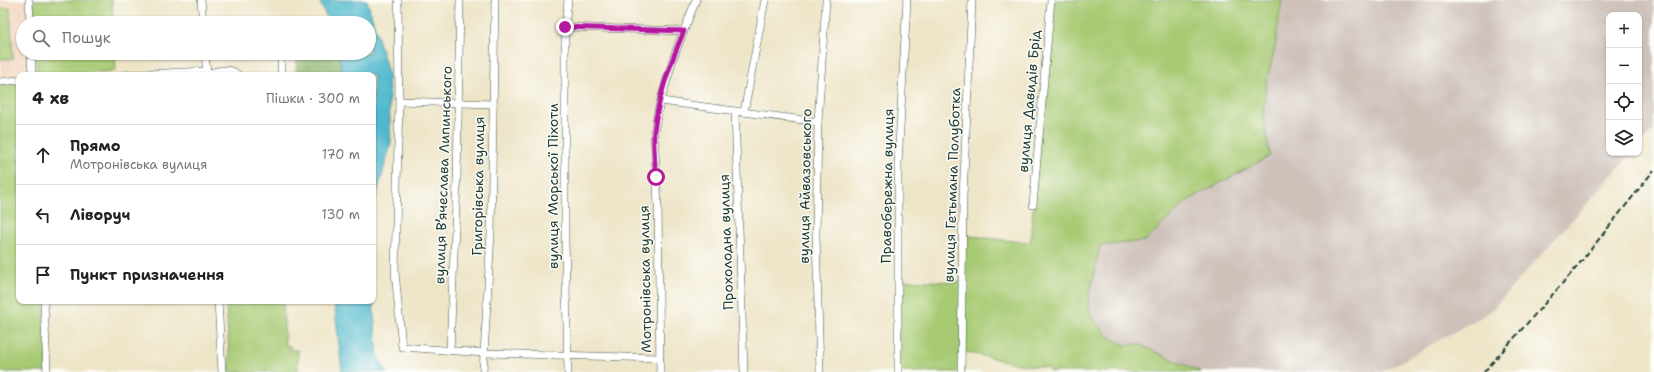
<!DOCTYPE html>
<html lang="uk">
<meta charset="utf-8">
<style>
body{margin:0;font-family:"Shantell Sans",sans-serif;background:#f6f6f6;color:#222}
.controls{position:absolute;right:12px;top:12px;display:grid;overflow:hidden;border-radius:8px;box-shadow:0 1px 3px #0004}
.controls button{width:36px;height:36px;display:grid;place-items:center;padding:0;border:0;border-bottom:1px solid #e0e0e0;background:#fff;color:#222;font:20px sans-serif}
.stop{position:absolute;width:12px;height:12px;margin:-9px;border:3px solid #b5179e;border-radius:50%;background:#fff}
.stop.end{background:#b5179e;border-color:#fff;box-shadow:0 1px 4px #0008}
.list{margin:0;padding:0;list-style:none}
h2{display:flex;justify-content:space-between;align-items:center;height:52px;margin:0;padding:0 16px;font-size:17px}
h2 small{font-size:13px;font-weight:400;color:#767676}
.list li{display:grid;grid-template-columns:26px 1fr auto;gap:12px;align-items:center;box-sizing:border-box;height:60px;padding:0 16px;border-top:1px solid #e0e0e0}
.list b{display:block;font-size:15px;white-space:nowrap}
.list p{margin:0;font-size:13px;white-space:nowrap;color:#767676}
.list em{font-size:13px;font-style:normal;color:#767676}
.icon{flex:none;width:22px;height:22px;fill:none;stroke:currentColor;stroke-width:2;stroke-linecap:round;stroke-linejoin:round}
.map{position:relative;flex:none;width:1654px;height:372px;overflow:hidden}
.search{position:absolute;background:#fff;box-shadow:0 1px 3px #0004;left:16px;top:16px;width:360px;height:44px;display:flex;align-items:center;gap:10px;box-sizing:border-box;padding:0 14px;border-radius:22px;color:#767676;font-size:15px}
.panel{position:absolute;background:#fff;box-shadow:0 1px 3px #0004;left:16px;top:72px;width:360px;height:232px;border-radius:8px}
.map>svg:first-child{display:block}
.built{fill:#f1d5bd}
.industrial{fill:#cec1ba}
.green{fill:#a7ca73;stroke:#638454}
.forest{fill:#85ae65;stroke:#52764c}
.water{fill:#51b9ce;stroke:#387b81}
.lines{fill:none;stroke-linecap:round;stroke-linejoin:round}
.minor-casing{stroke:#3e564a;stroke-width:8}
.minor{stroke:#fff;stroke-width:7}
.rail{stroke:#1f3d34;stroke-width:2;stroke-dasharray:6 3;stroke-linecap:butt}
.route{stroke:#b5179e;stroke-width:5}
.labels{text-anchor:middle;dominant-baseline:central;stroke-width:3;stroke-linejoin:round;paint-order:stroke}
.street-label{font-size:14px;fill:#1f3d34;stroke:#fdfcf7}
</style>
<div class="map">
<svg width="1654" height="372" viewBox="0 0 1654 372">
<rect width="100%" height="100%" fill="#fdfcf7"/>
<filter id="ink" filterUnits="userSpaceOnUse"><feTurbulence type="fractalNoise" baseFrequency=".025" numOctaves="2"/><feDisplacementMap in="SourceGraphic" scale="8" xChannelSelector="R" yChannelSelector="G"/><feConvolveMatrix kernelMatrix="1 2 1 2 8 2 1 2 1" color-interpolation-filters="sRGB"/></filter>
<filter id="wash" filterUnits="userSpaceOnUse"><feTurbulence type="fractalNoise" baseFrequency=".012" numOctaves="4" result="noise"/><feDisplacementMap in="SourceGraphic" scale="16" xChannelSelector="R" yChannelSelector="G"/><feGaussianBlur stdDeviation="0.9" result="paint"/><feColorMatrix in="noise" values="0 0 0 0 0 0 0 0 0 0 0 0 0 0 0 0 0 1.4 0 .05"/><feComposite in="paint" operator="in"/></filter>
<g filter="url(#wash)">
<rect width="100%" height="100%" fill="#eee5c8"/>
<path class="built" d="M0 0H29L30 23H23V53H31L32 75H19V80L0 82Z"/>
<path class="industrial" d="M1282 0H1654V129L1639 146V15H1609V153H1632L1490 312 1382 372H1201L1138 345H1125L1109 337 1092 318 1088 302 1100 246 1145 240 1187 201 1270 156 1263 111 1267 79 1281 17Z"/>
<g class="green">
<path d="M33 0H112L113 23H34Z"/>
<path d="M1051 0H1282L1275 48 1267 79 1263 111 1270 156 1187 201 1145 241 1100 246 1088 302 1092 318 1109 337 1125 345 1138 344 1201 372H1050L1049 368 1018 364 961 351V372H898V280L961 282 962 235 1030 243Z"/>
<path d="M10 8 13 59H0V9Z"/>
<path d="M36 53H115L116 71 37 75Z"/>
<path d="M19 80V301H44L47 372H0V82Z"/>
<path d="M283 301 285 345 290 346V350H298V372H230L226 303Z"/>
</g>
<path class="forest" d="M297 53H339L342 75H293L296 70Z"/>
<g class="water">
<path d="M319 0H367L388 72 391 143 373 208V75H342L339 53H369V23H329Z"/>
<path d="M334 301H373L378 357 387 372H342Z"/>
</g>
</g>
<g filter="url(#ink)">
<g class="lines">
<g class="minor-casing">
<g id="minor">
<path d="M29 0 30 23"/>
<path d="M201 0 203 23"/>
<path d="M398 0 399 101 395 271 402 347 485 353 659 358"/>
<path d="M568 0 565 27V240L568 372"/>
<path d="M565 27 684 31"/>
<path d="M31 53 32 75"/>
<path d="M205 53 207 75"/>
<path d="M281 53V75"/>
<path d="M207 73C216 72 231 66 238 75"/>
<path d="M123 75 207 71"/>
<path d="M0 82 19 80"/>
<path d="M399 101 493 104"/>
<path d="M661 101 818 122"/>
<path d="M735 112 744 372"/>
<path d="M744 112 765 0"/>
<path d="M1033 205 1051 0"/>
<path d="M44 301 47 372"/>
<path d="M218 301 222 372"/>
<path d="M450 350 457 181 460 0"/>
<path d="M483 372 491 233 495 0"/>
<path d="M660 372 658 205 654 132 659 107 674 56 696 0"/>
<path d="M820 372 816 236 818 122 826 0"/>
<path d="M898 372V164L907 0"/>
<path d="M961 372 963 197 972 0"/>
</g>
</g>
<use href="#minor" class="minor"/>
<path class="rail" d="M1484 372 1576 268 1654 170"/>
</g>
</g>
<g class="lines" filter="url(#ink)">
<path class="route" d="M565 27 684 31C671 61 658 98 654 131 653 146 655 162 656 177"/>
</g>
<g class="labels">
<g class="street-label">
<text transform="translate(1029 101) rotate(-85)">вулиця Давидів Брід</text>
<text transform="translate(443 175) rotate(-88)">вулиця В’ячеслава Липинського</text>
<text transform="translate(952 185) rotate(-88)">вулиця Гетьмана Полуботка</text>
<text transform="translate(478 186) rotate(-89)">Григорівська вулиця</text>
<text transform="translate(553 186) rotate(-90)">вулиця Морської Піхоти</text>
<text transform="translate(805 186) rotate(-89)">вулиця Айвазовського</text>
<text transform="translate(887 186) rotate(-89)">Правобережна вулиця</text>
<text transform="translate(726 242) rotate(-92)">Прохолодна вулиця</text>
<text transform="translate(645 279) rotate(-91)">Мотронівська вулиця</text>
</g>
</g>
</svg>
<div class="controls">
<button>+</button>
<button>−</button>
<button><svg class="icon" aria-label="locate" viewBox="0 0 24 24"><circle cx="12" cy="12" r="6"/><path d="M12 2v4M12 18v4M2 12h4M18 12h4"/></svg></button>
<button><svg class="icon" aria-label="layers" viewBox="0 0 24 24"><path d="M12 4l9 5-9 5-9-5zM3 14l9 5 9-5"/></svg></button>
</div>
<div class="stop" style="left:656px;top:177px"></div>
<div class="stop end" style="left:565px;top:27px"></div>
<div class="search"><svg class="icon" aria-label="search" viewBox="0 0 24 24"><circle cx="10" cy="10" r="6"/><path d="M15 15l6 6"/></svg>Пошук</div>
<section class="panel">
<h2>4 хв<small>Пішки · 300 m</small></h2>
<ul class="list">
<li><svg class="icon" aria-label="ahead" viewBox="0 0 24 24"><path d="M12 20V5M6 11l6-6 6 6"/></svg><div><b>Прямо</b><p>Мотронівська вулиця</p></div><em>170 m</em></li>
<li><svg class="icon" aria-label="left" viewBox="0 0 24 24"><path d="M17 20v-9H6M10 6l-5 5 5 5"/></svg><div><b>Ліворуч</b></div><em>130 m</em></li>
<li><svg class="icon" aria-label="arrive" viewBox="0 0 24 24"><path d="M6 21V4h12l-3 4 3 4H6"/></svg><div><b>Пункт призначення</b></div></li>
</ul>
</section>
</div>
